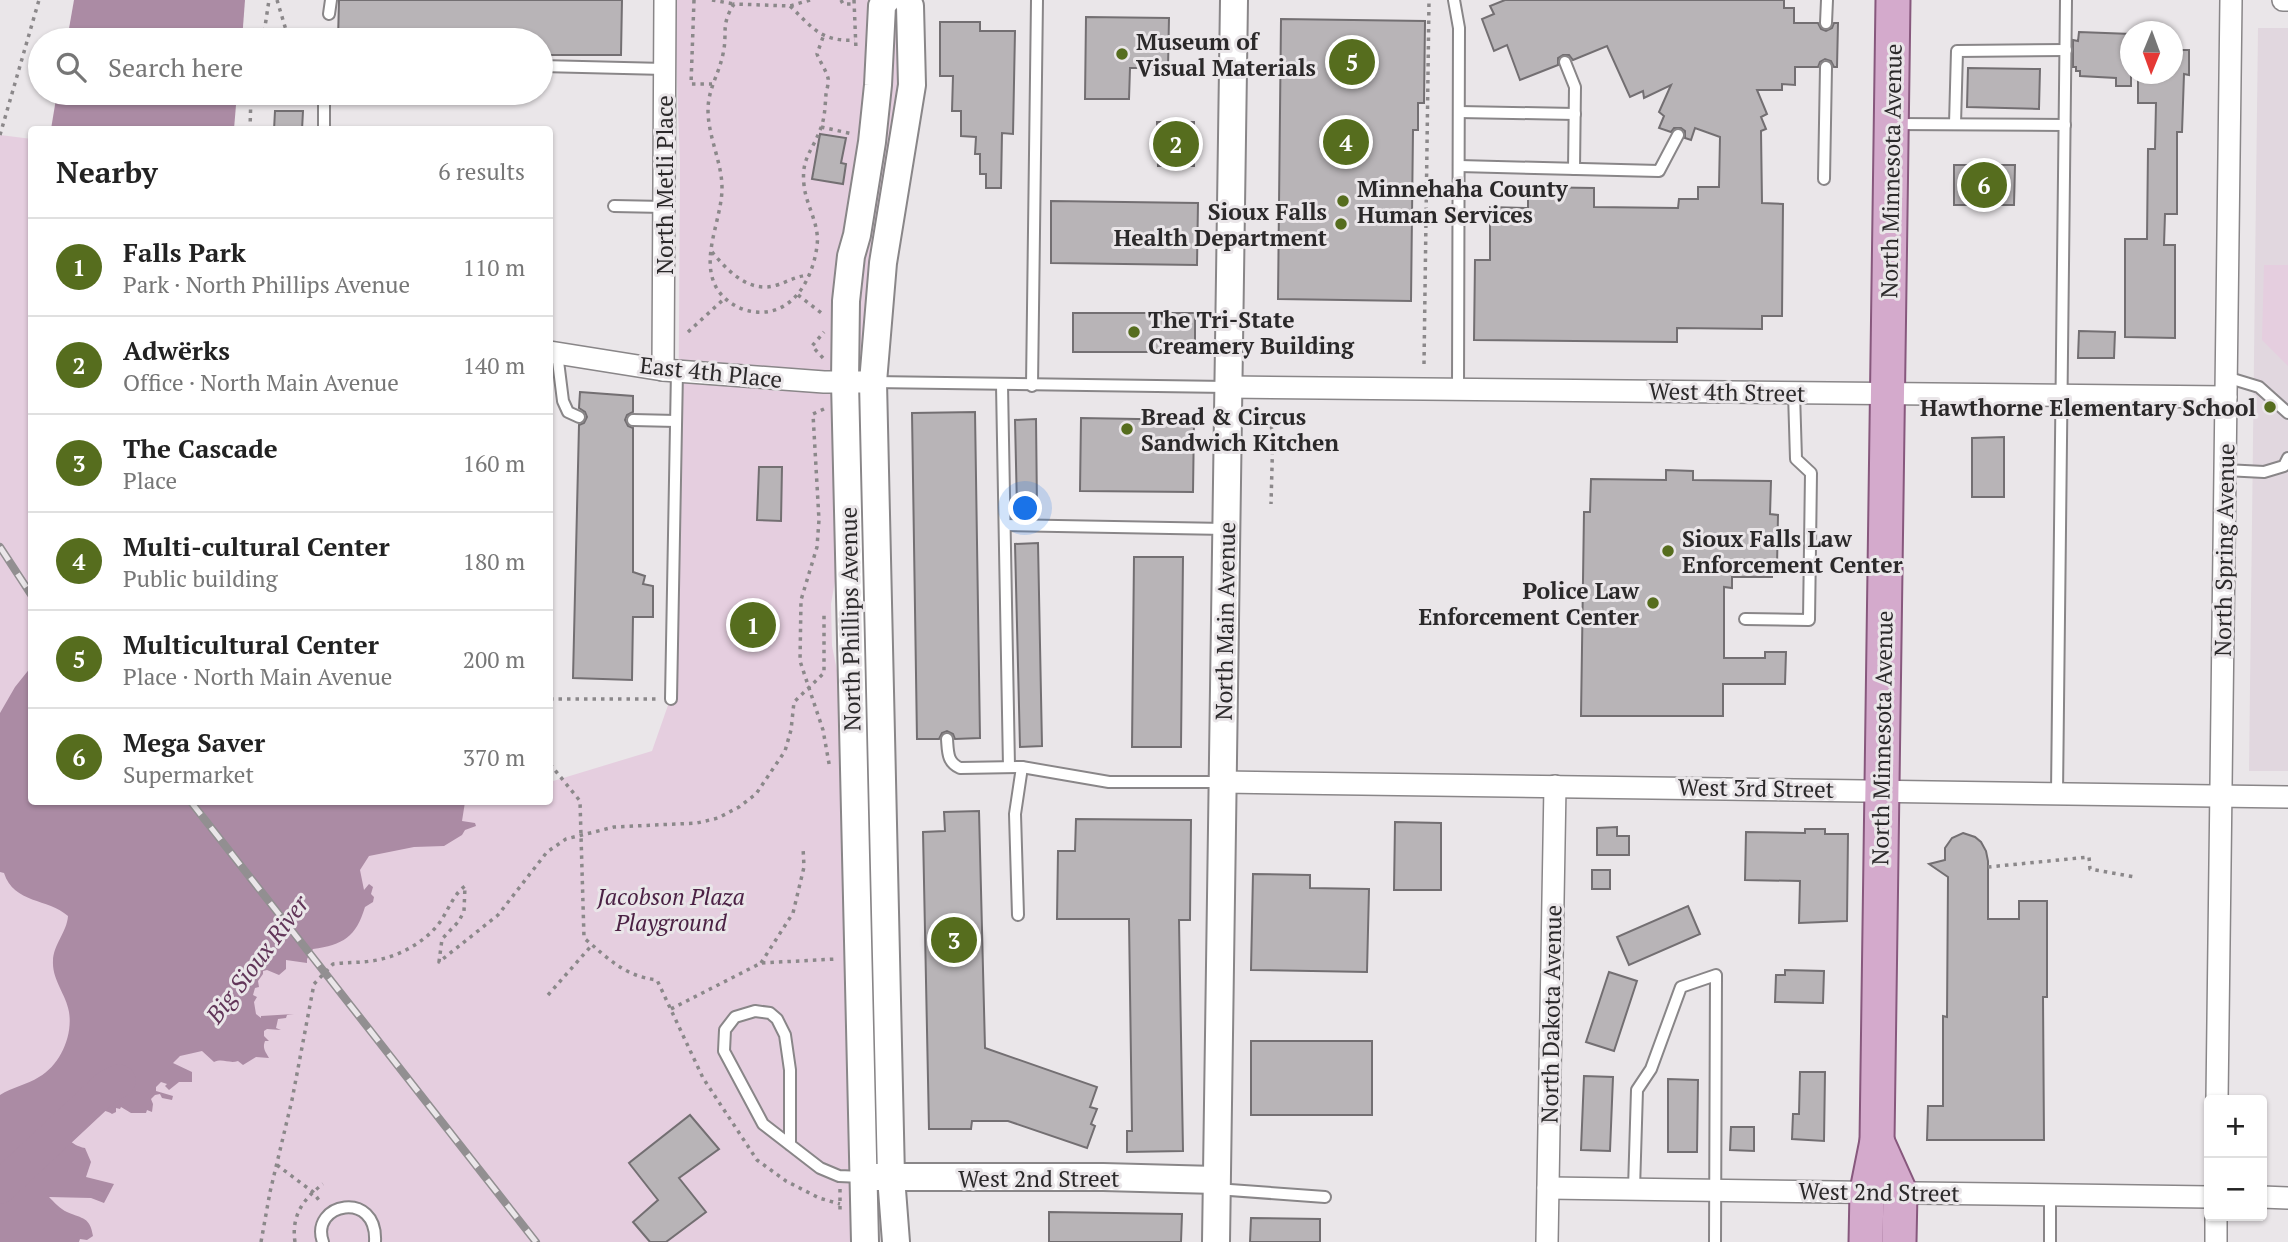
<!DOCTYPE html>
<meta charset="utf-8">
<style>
body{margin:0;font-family:"PT Serif",serif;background:#f2f2f2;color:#222}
.controls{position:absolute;right:21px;bottom:21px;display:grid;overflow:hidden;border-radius:7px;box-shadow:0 2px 5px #0004}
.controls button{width:63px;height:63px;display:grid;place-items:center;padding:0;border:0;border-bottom:2px solid #e0e0e0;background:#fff;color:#222;font:35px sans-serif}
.compass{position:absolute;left:2120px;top:21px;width:63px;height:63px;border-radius:50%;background:#fff;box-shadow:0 2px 5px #0004;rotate:181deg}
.you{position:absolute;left:1026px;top:509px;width:24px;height:24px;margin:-18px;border:5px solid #fff;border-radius:50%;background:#1a73e8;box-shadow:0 0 0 10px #1a73e833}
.badge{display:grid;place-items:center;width:46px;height:46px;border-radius:50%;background:#566d1e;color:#fff;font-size:23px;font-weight:700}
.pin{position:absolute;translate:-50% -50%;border:4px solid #fff;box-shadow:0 2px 7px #0006}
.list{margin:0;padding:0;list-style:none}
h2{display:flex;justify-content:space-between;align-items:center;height:91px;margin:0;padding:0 28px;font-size:30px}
h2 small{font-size:23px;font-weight:400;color:#767676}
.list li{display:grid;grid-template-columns:46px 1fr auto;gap:21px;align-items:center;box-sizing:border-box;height:98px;padding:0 28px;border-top:2px solid #e0e0e0}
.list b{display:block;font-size:26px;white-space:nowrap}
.list p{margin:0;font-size:23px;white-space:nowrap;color:#767676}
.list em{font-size:23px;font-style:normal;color:#767676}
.icon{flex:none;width:38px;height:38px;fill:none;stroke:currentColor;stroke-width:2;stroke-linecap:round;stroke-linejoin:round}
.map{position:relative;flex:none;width:2288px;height:1242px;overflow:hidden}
.search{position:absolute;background:#fff;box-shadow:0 2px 5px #0004;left:28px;top:28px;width:525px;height:77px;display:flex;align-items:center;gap:18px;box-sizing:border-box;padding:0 24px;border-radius:38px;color:#767676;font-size:26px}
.panel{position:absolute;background:#fff;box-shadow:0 2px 5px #0004;left:28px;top:126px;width:525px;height:679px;border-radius:7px}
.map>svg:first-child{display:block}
.built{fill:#e1d7df}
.green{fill:#e5cedf}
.water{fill:#ab8ba4}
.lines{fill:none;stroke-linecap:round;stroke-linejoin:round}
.river{stroke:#ab8ba4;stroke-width:33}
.building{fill:#b8b4b7;stroke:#736f72;stroke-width:2}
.service-casing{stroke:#898688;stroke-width:14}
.minor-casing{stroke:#898688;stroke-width:24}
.tertiary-casing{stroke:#898688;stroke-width:30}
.primary-casing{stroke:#87587d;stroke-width:37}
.path{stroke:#8b888a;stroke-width:3.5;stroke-dasharray:3.5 5;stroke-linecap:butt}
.service{stroke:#fff;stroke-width:10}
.minor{stroke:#fff;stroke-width:21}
.tertiary{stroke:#fff;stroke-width:26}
.primary{stroke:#d4aacc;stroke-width:33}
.rail-casing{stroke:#928f91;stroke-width:8}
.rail{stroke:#eae6e9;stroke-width:5;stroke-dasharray:16;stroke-linecap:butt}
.poi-dot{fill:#566d1e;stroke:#eae6e9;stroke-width:2.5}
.labels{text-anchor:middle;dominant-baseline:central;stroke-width:6;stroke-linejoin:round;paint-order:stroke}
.poi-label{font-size:23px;font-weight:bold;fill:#2b292a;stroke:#eae6e9;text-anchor:start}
.street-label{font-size:23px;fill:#2b292a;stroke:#eae6e9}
.park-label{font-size:23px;font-style:italic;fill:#4b2144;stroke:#eae6e9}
.water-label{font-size:24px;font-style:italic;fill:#613558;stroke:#eae6e9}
</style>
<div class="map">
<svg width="2288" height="1242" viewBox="0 0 2288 1242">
<rect width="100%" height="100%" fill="#eae6e9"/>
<path class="built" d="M2258 28H2288V771H2249Z"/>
<g class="green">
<path d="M674 0H873L840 553 831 604 832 646 843 700 858 1242H0V135L32 139V802H550V782L652 751 673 691 678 489 680 163Z"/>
<path d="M891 15H898L900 79 865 350 859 354 853 345Z"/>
<path d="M2264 265H2288V366L2262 340Z"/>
</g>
<g class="water">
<path d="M74 0H245L242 40H67Z"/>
<path d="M57 93H237L234 129H51Z"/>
<path d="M31 269 32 460H31L28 302Z"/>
<path d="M31 667 32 802H465L462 821 475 823 476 826 465 830 462 835 444 846 414 847 369 856 360 870 364 890 369 884 373 887 371 894 374 897 373 902 365 907C356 937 343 945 313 949L307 959V963L286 960V969L279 975 267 970 263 971V974L258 981 259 987 255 988 253 995 257 997 254 1002 256 1014 261 1018V1016L294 1014 287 1015 286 1018 278 1019 276 1028 281 1030 267 1029 264 1031V1036L269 1041H265C262 1049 266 1052 269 1058L256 1057 243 1065 238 1061C229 1064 223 1058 214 1062L202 1051 180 1056 173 1063 192 1072V1082H179L169 1090 165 1086 167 1084 161 1082 156 1087V1091L173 1096 172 1100 162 1098 160 1094 155 1095 151 1099 153 1104 152 1112 147 1110 146 1113H131L121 1107 120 1109 116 1108V1112L112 1114C105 1109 78 1105 69 1106 64 1126 60 1142 85 1148L91 1162 86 1177 114 1184 104 1203 91 1198 49 1197C54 1202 60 1209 67 1212 83 1219 90 1217 93 1236L87 1240 80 1239 79 1242H0V1095C12 1087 27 1085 39 1077 60 1065 73 1036 69 1012 66 994 52 980 53 961 53 945 67 932 68 916 48 898 14 904 4 873L0 872V713L15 687Z"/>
</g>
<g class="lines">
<path class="river" d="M0 1187 107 1087 119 1081"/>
</g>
<g class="building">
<path d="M339 0H622L621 55H541V40H338Z"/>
<path d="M1505 0H1784V8H1794V23H1818L1821 29 1826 31 1832 28 1834 23H1838L1837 67H1834L1831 61 1825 59 1820 62 1818 67H1795V85L1782 84V90H1757L1767 114 1761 117 1766 129 1761 131 1762 203 1783 204 1782 316H1762V329L1677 328V342L1474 340 1475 260H1490V207L1528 208V187L1594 188V207L1678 208 1679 199H1698V187H1719L1720 137 1695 128 1691 140 1685 138V131L1681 128H1674L1671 132 1659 128 1664 116 1659 112 1671 85 1644 98 1643 91 1630 97 1607 46 1573 60 1569 55H1563L1558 58V65L1520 80 1507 45 1494 51 1482 19 1494 14 1490 6Z"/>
<path d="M1086 17 1169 18 1168 68H1130L1129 99H1085Z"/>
<path d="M1281 19 1425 21 1424 103H1418V130H1413L1411 301 1278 299Z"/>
<path d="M940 22H980V31H1015L1013 134 1002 133 1001 188H986V174H980V154H975L976 137 961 136V111H952L953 76H940Z"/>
<path d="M2079 32 2131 34V86H2116V78L2080 76V71H2076V67H2073V40L2078 41Z"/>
<path d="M2173 50H2189V75L2184 74 2182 132H2177V214H2165L2164 245H2175V338L2125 337V239H2147L2148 149H2155L2156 103H2138V74H2173Z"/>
<path d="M1968 68 2040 69 2039 109 1967 107Z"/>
<path d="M275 111H303L302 130H274Z"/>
<path d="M1157 122H1194V166H1158Z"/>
<path d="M820 134 846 138 841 163 846 164 843 184 812 179Z"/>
<path d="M1954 165H2015L2014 205H1954Z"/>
<path d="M1051 201 1198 203 1197 265 1051 263Z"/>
<rect x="1073" y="313" width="122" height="39"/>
<path d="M2079 331 2115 332 2114 358H2078Z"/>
<path d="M580 392 633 396V412L627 415 625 420 628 426 633 428V572L645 576 643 584 653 586V617H633L632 680 573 678 579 425 584 423 587 417 585 412 579 408Z"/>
<path d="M975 412 980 738 955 739 953 734 947 731 942 733 939 739H917L912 413Z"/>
<path d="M1081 418 1194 420 1193 492 1080 491Z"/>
<path d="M1036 419 1037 508H1017L1015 420Z"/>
<path d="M2004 437V497H1972V438Z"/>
<path d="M759 467H782L781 521 757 520Z"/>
<path d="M1666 470 1693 471V480L1771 481 1770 514 1778 515 1777 567H1772V577H1732V588L1724 587V658H1765V652H1786L1785 684H1723V716H1581L1584 512H1590L1591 479 1666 480Z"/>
<path d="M1038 543 1042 746 1020 747 1015 544Z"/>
<path d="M1134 557H1183L1181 747H1132Z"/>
<path d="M979 811 985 1048 1097 1087 1090 1107 1097 1109 1091 1124 1095 1126 1087 1148 1008 1121H972L971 1129H929L923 832 945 831 944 812Z"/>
<path d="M1076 819 1191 820 1190 920H1179L1183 1151 1127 1152V1131H1132L1129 919H1057L1058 851H1075Z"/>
<path d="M1395 822 1441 823V890H1394Z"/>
<path d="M1617 827V836H1629V855H1597V828Z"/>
<path d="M1805 829H1825V834H1848L1847 921 1799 923 1800 881 1745 880 1746 832 1805 833Z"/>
<path d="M1963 833 1975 837 1981 842 1986 851 1988 861V919H2019V901H2047V997H2043L2044 1140H1927L1928 1106H1943V1016L1947 1017 1948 877 1929 864 1945 860V848L1952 838Z"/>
<rect x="1592" y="870" width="18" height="19"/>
<path d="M1253 874 1310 875V888L1369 889 1367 972 1251 970Z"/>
<path d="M1688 906 1700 934 1629 965 1617 937Z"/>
<path d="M1785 970 1824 971 1823 1003 1775 1002 1776 975H1785Z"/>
<path d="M1609 972 1637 981 1614 1051 1586 1042Z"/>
<rect x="1251" y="1041" width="121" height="74"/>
<path d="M1800 1072H1825L1824 1141 1792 1139 1793 1114H1799Z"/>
<path d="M1584 1076 1613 1077 1610 1151 1581 1150Z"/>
<path d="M1668 1079 1698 1080 1697 1152H1668Z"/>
<path d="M690 1115 719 1149 679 1178 706 1212 666 1242H650L633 1222 658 1200 629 1163Z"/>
<path d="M1731 1127H1754V1151L1730 1150Z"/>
<path d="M1049 1212 1182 1214 1181 1242H1049Z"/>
<path d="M1251 1218 1320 1219V1242H1250Z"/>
</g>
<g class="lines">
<g class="service-casing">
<g id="service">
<path d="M1454 0 1459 28 1458 389"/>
<path d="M329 14 331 0"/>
<path d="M1826 23 1827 0"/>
<path d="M1565 62 1575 87 1574 169"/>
<path d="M541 66 665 69"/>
<path d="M1459 112 1575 114"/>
<path d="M1894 124 2065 125"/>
<path d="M1955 124 1957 51 2066 50"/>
<path d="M324 130V93"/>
<path d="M1459 166 1659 171 1678 135"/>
<path d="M1824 179 1826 67"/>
<path d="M614 206 664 207"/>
<path d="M557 353 563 401 568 412 579 417"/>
<path d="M2226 377 2259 387 2288 413"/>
<path d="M873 382 1227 387"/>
<path d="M1002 385 1009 767"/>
<path d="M1032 386 1037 0"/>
<path d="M633 420 676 421"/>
<path d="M2225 470 2264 472 2284 466 2288 458"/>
<path d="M1005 525 1226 529"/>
<path d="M1745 619 1809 620 1811 473 1796 459 1794 393"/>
<path d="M671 699 677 371"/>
<path d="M947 739C948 752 947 762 960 768L1022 767 1109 782H1222"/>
<path d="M2057 793 2066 0"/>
<path d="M1018 915 1015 814 1022 767"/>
<path d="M790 1145V1070L785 1035 777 1019 770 1013 755 1011 735 1017 725 1030 724 1051 763 1124 820 1168 839 1176 862 1177"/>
<path d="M1216 1189 1325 1197"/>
<path d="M1634 1189 1637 1090 1651 1069 1681 987 1716 975 1715 1242"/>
<path d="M323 1242C309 1203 378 1189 375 1242"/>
<path d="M2050 1242V1194"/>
</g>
</g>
<g class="minor-casing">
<g id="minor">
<path d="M2283 0H2288"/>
<path d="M550 352 663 370 824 382H873"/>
<path d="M663 370 665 0"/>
<path d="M1228 387 2226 397"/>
<path d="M1223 782 2288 797"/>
<path d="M2217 1100 2231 0"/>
<path d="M1548 1188 2209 1197"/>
<path d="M2262 1197 2288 1198"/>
<path d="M1547 1242 1555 786"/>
<path d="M2216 1242V1216"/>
</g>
</g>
<g class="tertiary-casing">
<g id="tertiary">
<path d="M874 1177H1103L1216 1180"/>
<path d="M865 1242 845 382 846 301 851 256 857 235 872 142 878 85 882 6 886 0"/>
<path d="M896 1242 891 1177 873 382 883 263 912 85 910 6 907 0"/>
<path d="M1216 1242 1234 0"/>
</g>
</g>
<g class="primary-casing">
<g id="primary">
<path d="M1877 1141 1900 1192 1899 1242"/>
<path d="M1866 1242 1867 1191 1877 1141 1893 0"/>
</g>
</g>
<g class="path">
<path d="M277 0 289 40"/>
<path d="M694 0 691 84H712"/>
<path d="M712 0 734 4"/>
<path d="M810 0 790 6 734 4C720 26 728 32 723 54 719 74 708 89 708 110 708 137 722 162 722 188 722 219 700 257 716 287 722 298 733 306 745 310 788 322 812 284 817 246 820 224 806 206 804 185 801 158 812 152 820 130 825 119 825 106 826 94 827 89 829 82 828 78 826 70 820 62 817 54L823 37"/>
<path d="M841 0 843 4H854"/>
<path d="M854 0 856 50"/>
<path d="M790 6C813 28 821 42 855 40"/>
<path d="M263 40 269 0"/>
<path d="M327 40 328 27"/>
<path d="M304 93 309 107"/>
<path d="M821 127 853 134"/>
<path d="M250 130 251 93"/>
<path d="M0 135 39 0"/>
<path d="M712 252C728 271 749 294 777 285 789 281 797 276 809 275"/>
<path d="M798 295 824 315"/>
<path d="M688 332 725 298"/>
<path d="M823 358 812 346 824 332"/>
<path d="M1424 364 1429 1"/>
<path d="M824 409 813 414 819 520 817 547 801 600 800 661 823 730 830 769"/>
<path d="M1267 418 1273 431 1271 504"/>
<path d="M550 699H659"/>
<path d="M550 764 580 801 584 938C609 959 624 976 657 980L703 1078 757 1160 786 1181 819 1198 840 1204"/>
<path d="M1988 867 2089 857 2090 869 2135 877"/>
<path d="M761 963 793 913 804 867 803 847"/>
<path d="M548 995 592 945"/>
<path d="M671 1009 761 963 836 959"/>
<path d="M277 1165 313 1192 321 1203"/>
<path d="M840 1189V1213"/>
<path d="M261 1242 270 1192 292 1100 314 984 333 964C346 962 358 963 371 961 396 958 425 943 440 922 449 909 453 895 465 886L464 911 459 921 442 939 439 962 498 915 547 852 566 839 614 827 697 823 718 818 739 807 756 794 785 751 791 730 794 702 824 673V614"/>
<path d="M295 1242C291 1216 303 1199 323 1184"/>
</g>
<use href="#service" class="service"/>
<use href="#minor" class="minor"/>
<use href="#tertiary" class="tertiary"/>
<use href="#primary" class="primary"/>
<g class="rail-casing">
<g id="rail">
<path d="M0 547 32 596"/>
<path d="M191 802 536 1242"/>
</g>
</g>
<use href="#rail" class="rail"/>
</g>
<g class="poi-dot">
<circle cx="1122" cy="54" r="7"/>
<circle cx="1343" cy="201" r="7"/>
<circle cx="1341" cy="224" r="7"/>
<circle cx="1134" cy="332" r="7"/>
<circle cx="2270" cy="407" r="7"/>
<circle cx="1127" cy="429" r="7"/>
<circle cx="1668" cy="551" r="7"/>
<circle cx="1653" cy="603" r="7"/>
</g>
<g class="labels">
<g class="poi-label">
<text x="1136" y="41">Museum of<tspan x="1136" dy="26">Visual Materials</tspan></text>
<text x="1357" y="188">Minnehaha County<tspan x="1357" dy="26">Human Services</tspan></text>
<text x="1327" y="211" text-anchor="end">Sioux Falls<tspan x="1327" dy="26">Health Department</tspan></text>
<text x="1148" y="319">The Tri-State<tspan x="1148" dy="26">Creamery Building</tspan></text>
<text x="2256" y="407" text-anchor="end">Hawthorne Elementary School</text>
<text x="1141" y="416">Bread &amp; Circus<tspan x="1141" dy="26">Sandwich Kitchen</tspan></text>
<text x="1682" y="538">Sioux Falls Law<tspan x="1682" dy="26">Enforcement Center</tspan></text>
<text x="1639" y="590" text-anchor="end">Police Law<tspan x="1639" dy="26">Enforcement Center</tspan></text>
</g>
<g class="street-label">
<text transform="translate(1891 171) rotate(-89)">North Minnesota Avenue</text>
<text transform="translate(664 185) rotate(-90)">North Metli Place</text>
<text transform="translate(711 372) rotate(6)">East 4th Place</text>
<text transform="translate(1727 392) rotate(1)">West 4th Street</text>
<text transform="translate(2224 550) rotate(-89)">North Spring Avenue</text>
<text transform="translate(850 619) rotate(-91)">North Phillips Avenue</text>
<text transform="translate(1225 621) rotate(-89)">North Main Avenue</text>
<text transform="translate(1882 738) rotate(-89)">North Minnesota Avenue</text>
<text transform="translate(1756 788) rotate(1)">West 3rd Street</text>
<text transform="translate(1551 1014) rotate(-89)">North Dakota Avenue</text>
<text x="1039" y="1178">West 2nd Street</text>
<text transform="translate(1879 1192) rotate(1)">West 2nd Street</text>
</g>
<g class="park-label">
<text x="671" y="896">Jacobson Plaza<tspan x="671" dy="26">Playground</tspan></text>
</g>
<g class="water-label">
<text transform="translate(257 959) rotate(-53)">Big Sioux River</text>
</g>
</g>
</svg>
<div class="controls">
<button>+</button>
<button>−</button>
</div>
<svg class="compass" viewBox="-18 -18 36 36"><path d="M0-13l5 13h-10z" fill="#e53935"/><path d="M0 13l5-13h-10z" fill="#767676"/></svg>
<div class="you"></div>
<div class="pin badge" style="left:753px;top:625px">1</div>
<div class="pin badge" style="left:1176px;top:144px">2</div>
<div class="pin badge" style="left:954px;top:940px">3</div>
<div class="pin badge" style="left:1346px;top:142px">4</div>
<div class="pin badge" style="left:1352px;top:62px">5</div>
<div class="pin badge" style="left:1984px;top:185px">6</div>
<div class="search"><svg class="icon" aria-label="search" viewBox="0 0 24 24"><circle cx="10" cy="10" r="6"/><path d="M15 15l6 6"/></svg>Search here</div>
<section class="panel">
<h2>Nearby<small>6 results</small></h2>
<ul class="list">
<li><span class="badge">1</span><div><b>Falls Park</b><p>Park · North Phillips Avenue</p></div><em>110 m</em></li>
<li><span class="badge">2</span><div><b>Adwёrks</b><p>Office · North Main Avenue</p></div><em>140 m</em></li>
<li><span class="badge">3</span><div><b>The Cascade</b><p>Place</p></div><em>160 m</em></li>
<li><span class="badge">4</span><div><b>Multi-cultural Center</b><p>Public building</p></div><em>180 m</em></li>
<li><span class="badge">5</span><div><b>Multicultural Center</b><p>Place · North Main Avenue</p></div><em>200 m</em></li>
<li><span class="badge">6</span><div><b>Mega Saver</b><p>Supermarket</p></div><em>370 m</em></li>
</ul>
</section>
</div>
